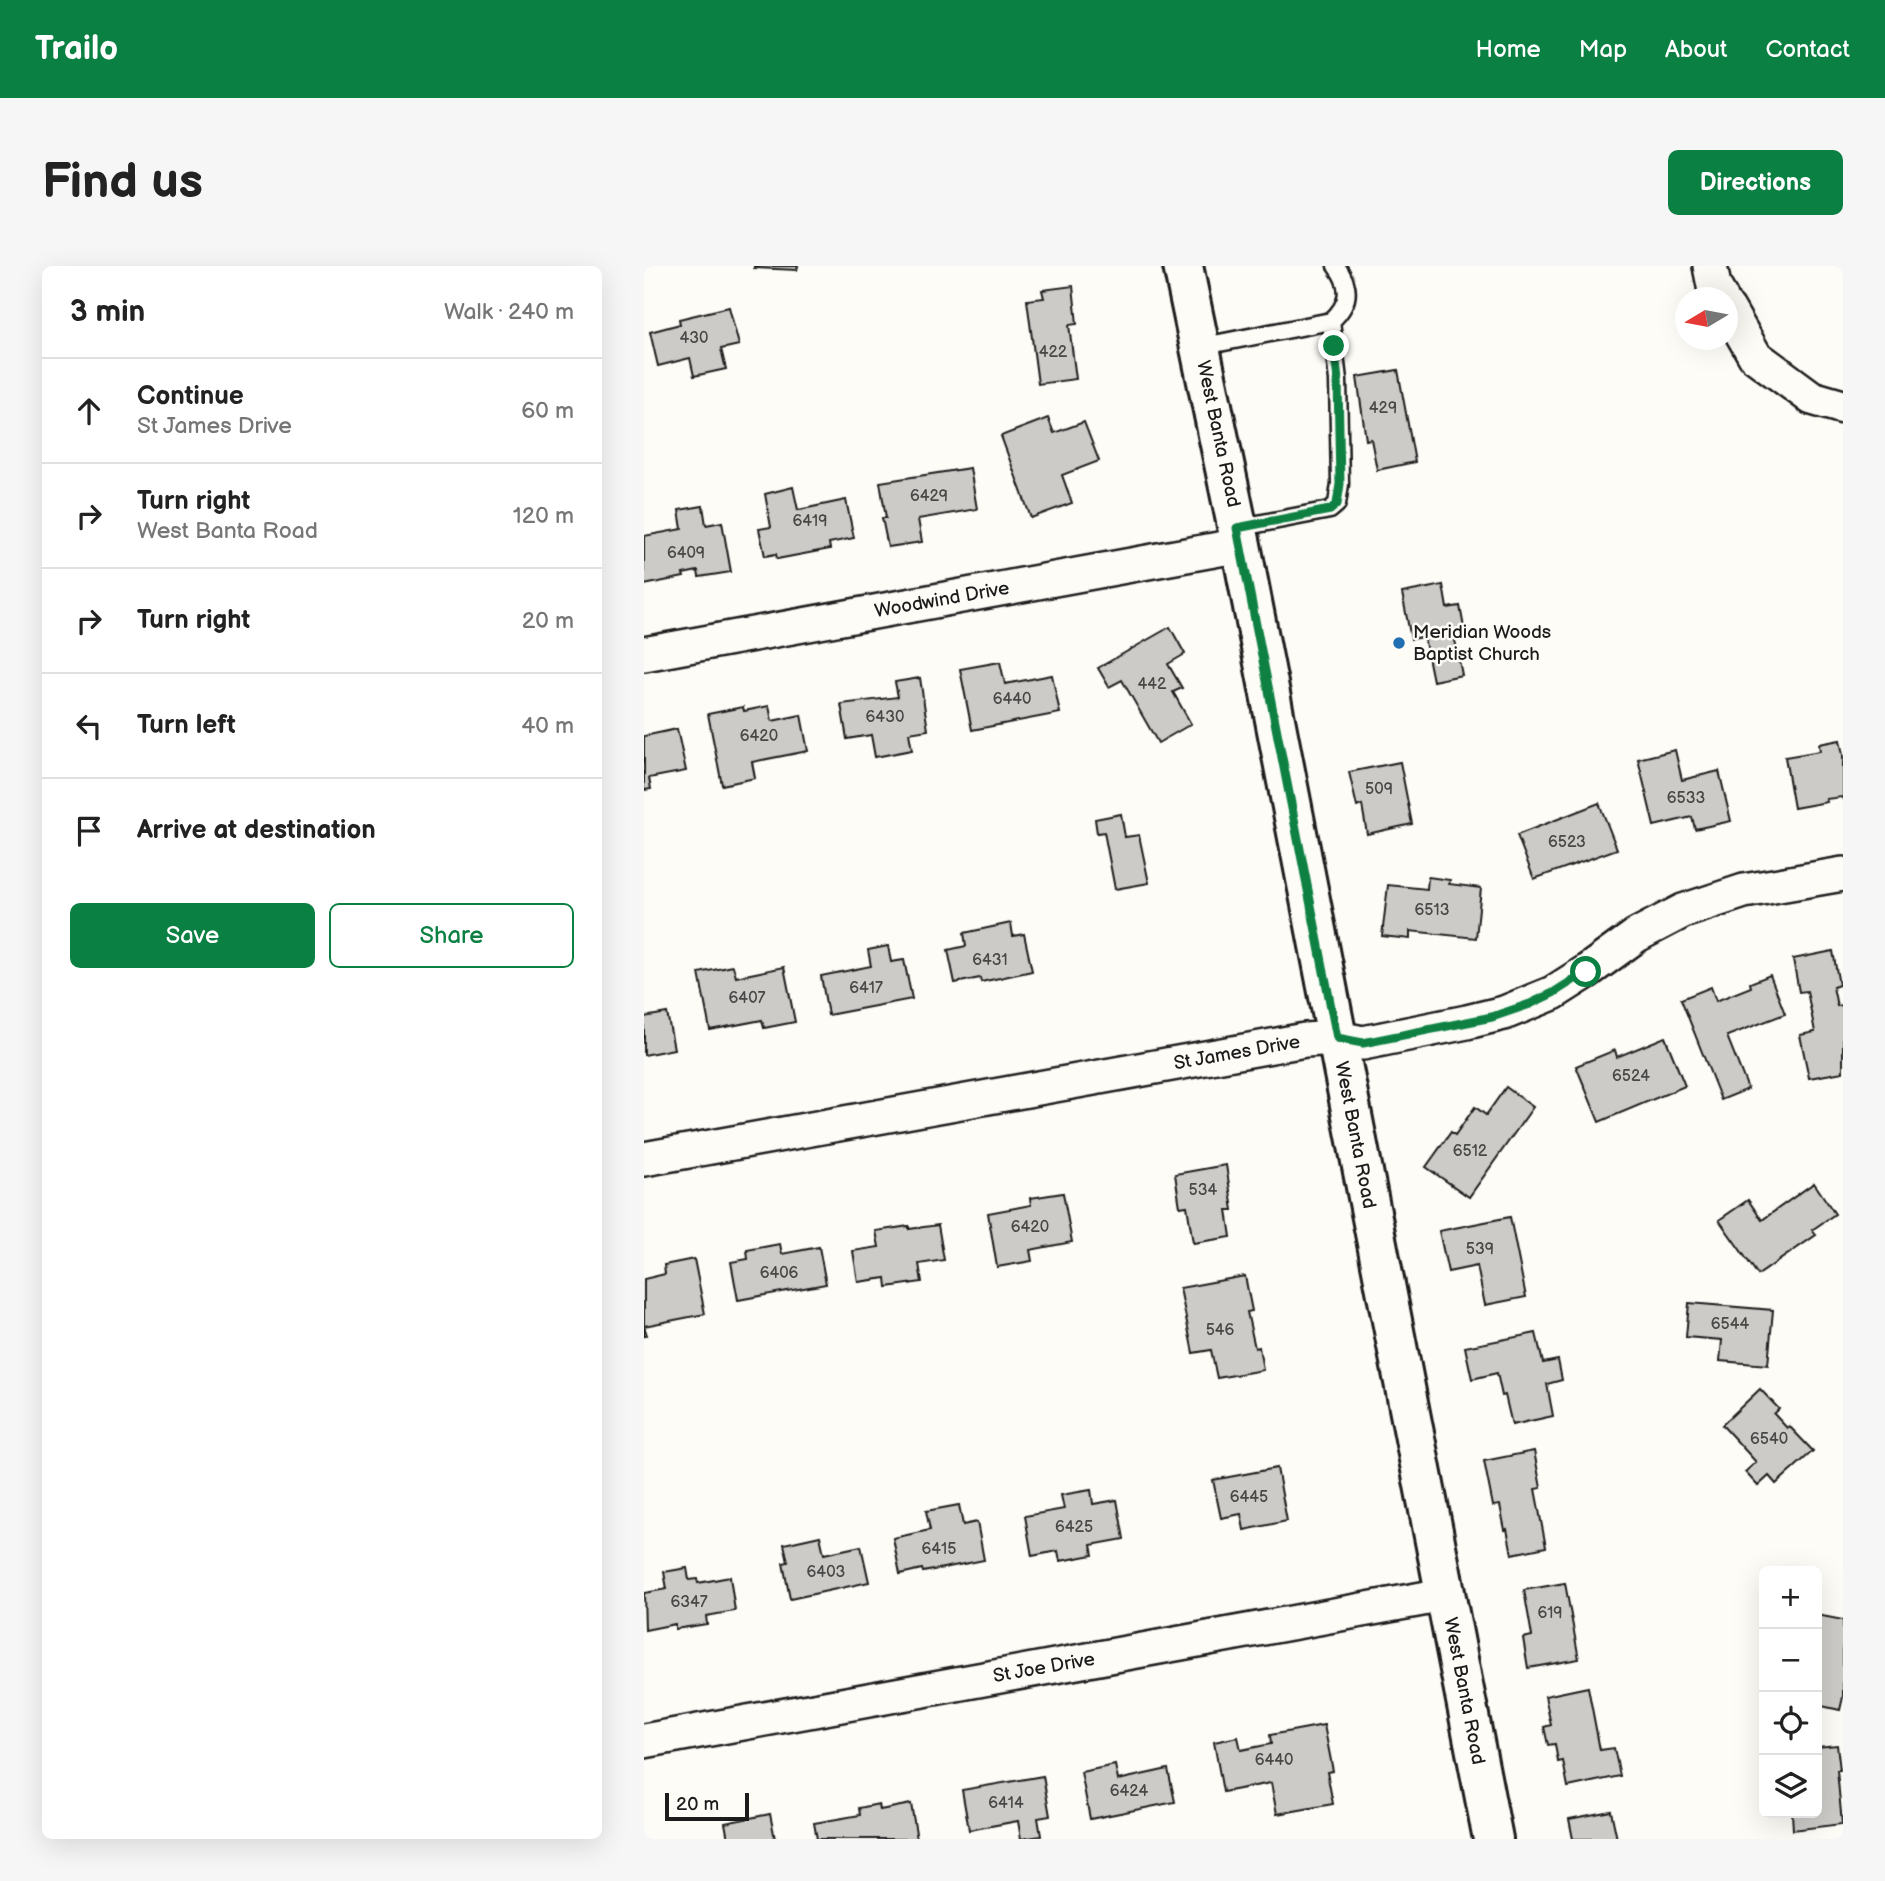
<!DOCTYPE html>
<meta charset="utf-8">
<style>
body{margin:0;font-family:"Balsamiq Sans",sans-serif;background:#f6f6f6;color:#222}
.controls{position:absolute;right:21px;bottom:21px;display:grid;overflow:hidden;border-radius:10px;box-shadow:0 7px 28px #0002}
.controls button{width:63px;height:63px;display:grid;place-items:center;padding:0;border:0;border-bottom:2px solid #e0e0e0;background:#fff;color:#222;font:35px sans-serif}
.compass{position:absolute;left:1031px;top:21px;width:63px;height:63px;border-radius:50%;background:#fff;box-shadow:0 7px 28px #0002;rotate:260deg}
.scale{position:absolute;left:21px;bottom:18px;width:84px;box-sizing:border-box;padding-left:7px;border:4px solid #1c1c1c;border-top:0;font-size:19px;line-height:24px;white-space:nowrap;color:#1c1c1c;-webkit-text-stroke:5px #fdfcf7;paint-order:stroke}
.stop{position:absolute;width:21px;height:21px;margin:-16px;border:5px solid #0b8043;border-radius:50%;background:#fff}
.stop.end{background:#0b8043;border-color:#fff;box-shadow:0 2px 7px #0008}
.list{margin:0;padding:0;list-style:none}
h2{display:flex;justify-content:space-between;align-items:center;height:91px;margin:0;padding:0 28px;font-size:30px}
h2 small{font-size:23px;font-weight:400;color:#767676}
.list li{display:grid;grid-template-columns:46px 1fr auto;gap:21px;align-items:center;box-sizing:border-box;height:105px;padding:0 28px;border-top:2px solid #e0e0e0}
.list b{display:block;font-size:26px;white-space:nowrap}
.list p{margin:0;font-size:23px;white-space:nowrap;color:#767676}
.list em{font-size:23px;font-style:normal;color:#767676}
.actions{display:flex;gap:14px;padding:21px 28px}
.actions a{flex:1;padding:16px 0;border:2px solid #0b8043;border-radius:10px;text-align:center;font-size:24px;color:#0b8043}
.actions .main{background:#0b8043;color:#fff}
.icon{flex:none;width:38px;height:38px;fill:none;stroke:currentColor;stroke-width:2;stroke-linecap:round;stroke-linejoin:round}
.map{position:relative;flex:none;width:1199px;height:1573px;overflow:hidden;border-radius:10px}
header{display:flex;align-items:center;gap:42px;box-sizing:border-box;height:98px;padding:0 35px;background:#0b8043;color:#fff}
header strong{font-size:33px}
nav{display:flex;gap:38px;margin-inline-start:auto;font-size:24px}
.intro{display:flex;align-items:center;justify-content:space-between;box-sizing:border-box;height:168px;padding:0 42px}
h1{margin:0;font-size:49px}
.button{padding:18px 32px;border-radius:10px;background:#0b8043;color:#fff;font-size:24px;font-weight:700}
main{display:flex;gap:42px;padding:0 42px}
aside{flex:1;background:#fff;border-radius:10px;box-shadow:0 7px 28px #0002}
.map>svg:first-child{display:block}
.building{fill:#cccbc8;stroke:#1c1c1c;stroke-width:2}
.lines{fill:none;stroke-linecap:round;stroke-linejoin:round}
.service-casing{stroke:#1c1c1c;stroke-width:21}
.minor-casing{stroke:#1c1c1c;stroke-width:38}
.tertiary-casing{stroke:#1c1c1c;stroke-width:44}
.service{stroke:#fdfcf7;stroke-width:16}
.minor{stroke:#fdfcf7;stroke-width:33}
.tertiary{stroke:#fdfcf7;stroke-width:38}
.route{stroke:#0b8043;stroke-width:9}
.poi-dot{fill:#1f6fb2;stroke:#fdfcf7;stroke-width:2.5}
.labels{text-anchor:middle;dominant-baseline:central;stroke-width:5;stroke-linejoin:round;paint-order:stroke}
.number-label{font-size:16px;fill:#484847}
.street-label{font-size:19px;fill:#1c1c1c;stroke:#fdfcf7}
.poi-label{font-size:19px;fill:#1c1c1c;stroke:#fdfcf7;text-anchor:start}
</style>
<header>
<strong>Trailo</strong>
<nav><a>Home</a><a>Map</a><a>About</a><a>Contact</a></nav>
</header>
<div class="intro"><h1>Find us</h1><a class="button">Directions</a></div>
<main>
<aside>
<h2>3 min<small>Walk · 240 m</small></h2>
<ul class="list">
<li><svg class="icon" aria-label="ahead" viewBox="0 0 24 24"><path d="M12 20V5M6 11l6-6 6 6"/></svg><div><b>Continue</b><p>St James Drive</p></div><em>60 m</em></li>
<li><svg class="icon" aria-label="right" viewBox="0 0 24 24"><path d="M7 20v-9h11M14 6l5 5-5 5"/></svg><div><b>Turn right</b><p>West Banta Road</p></div><em>120 m</em></li>
<li><svg class="icon" aria-label="right" viewBox="0 0 24 24"><path d="M7 20v-9h11M14 6l5 5-5 5"/></svg><div><b>Turn right</b></div><em>20 m</em></li>
<li><svg class="icon" aria-label="left" viewBox="0 0 24 24"><path d="M17 20v-9H6M10 6l-5 5 5 5"/></svg><div><b>Turn left</b></div><em>40 m</em></li>
<li><svg class="icon" aria-label="arrive" viewBox="0 0 24 24"><path d="M6 21V4h12l-3 4 3 4H6"/></svg><div><b>Arrive at destination</b></div></li>
</ul>
<div class="actions"><a class="main">Save</a><a>Share</a></div>
</aside>
<div class="map">
<svg width="1199" height="1573" viewBox="0 0 1199 1573">
<rect width="100%" height="100%" fill="#fdfcf7"/>
<filter id="ink" filterUnits="userSpaceOnUse"><feTurbulence type="fractalNoise" baseFrequency=".0143" numOctaves="2"/><feDisplacementMap in="SourceGraphic" scale="14" xChannelSelector="R" yChannelSelector="G"/><feConvolveMatrix kernelMatrix="1 2 1 2 8 2 1 2 1" color-interpolation-filters="sRGB"/></filter>
<g filter="url(#ink)">
<g class="building">
<path d="M110 0H154L153 4 110 2Z"/>
<path d="M429 20 433 58 425 59 432 113 394 118 383 34 400 32 398 24Z"/>
<path d="M85 41 95 79 77 83 82 103 50 110 46 92 14 100 6 66 36 58 35 53Z"/>
<path d="M754 104 771 196 733 204 727 173 722 174 713 111Z"/>
<path d="M404 152 410 167 440 156 455 195 418 209 428 237 387 252 357 170Z"/>
<path d="M326 202 333 243 274 253 278 276 244 281 238 252H242L236 216Z"/>
<path d="M149 221 154 244 202 234 210 272 185 277 186 283 133 293 132 288 121 290 115 263 127 261 121 228Z"/>
<path d="M59 240 62 259 78 256 87 306 55 311 54 305 39 308 40 311 0 319V270L38 263 35 244Z"/>
<path d="M799 319 803 342 816 340 821 367 810 369 818 409 789 415 780 371 767 373 758 327Z"/>
<path d="M526 361 541 388 524 398 538 422 529 426 547 458 514 477 478 414 465 421 454 402Z"/>
<path d="M356 396 361 418 408 409 416 447 328 464 316 403Z"/>
<path d="M276 412 284 464 265 467 268 484 231 491 227 469 203 473 197 438 254 431 251 416Z"/>
<path d="M125 440 128 455 157 449 164 485 108 496 111 512 78 519 64 448 99 441 100 445Z"/>
<path d="M33 463 42 505 5 512 7 523 0 524V470Z"/>
<path d="M1196 474 1199 489V534L1198 531 1182 533 1183 536 1150 542 1141 491 1176 485 1175 478Z"/>
<path d="M1031 484 1038 514 1075 505 1087 555 1051 563 1048 551 1010 560 994 493Z"/>
<path d="M756 496 768 558 723 568 718 539 713 541 705 506Z"/>
<path d="M955 537 973 583 890 613 873 569Z"/>
<path d="M477 548 481 571 495 569 505 617 471 623 460 566 453 567 451 553Z"/>
<path d="M784 611 806 614 805 618 837 622 832 672 766 665V673L738 670 744 619 783 623Z"/>
<path d="M367 657 369 670 380 668 388 705 337 716 336 712 311 717 304 684 322 680 320 667Z"/>
<path d="M244 680 247 696 260 694 268 733 184 749 177 710 227 700 224 684Z"/>
<path d="M1189 685 1195 719 1189 721 1193 740 1199 739V806L1165 812 1156 769 1171 766 1163 725 1155 726 1149 693Z"/>
<path d="M89 700 92 711 140 701 151 756 120 762 118 754 66 764 55 707Z"/>
<path d="M1126 709 1141 748 1083 770 1104 823 1077 834 1037 733 1067 721 1072 735 1107 721 1106 717Z"/>
<path d="M23 747 30 783 0 789V751Z"/>
<path d="M1021 771 1041 820 955 856 932 800 971 784 973 791Z"/>
<path d="M862 821 889 841 825 931 782 901 807 866 811 869 831 841 842 849Z"/>
<path d="M582 899 589 944H583L587 971 549 977 543 940 536 941 531 908Z"/>
<path d="M1170 917 1191 948 1168 964 1172 969 1114 1009 1075 954 1104 934 1118 954Z"/>
<path d="M419 927 428 976 386 984 388 995 353 1001 344 947 387 939 386 932Z"/>
<path d="M866 951 882 1031 841 1039 833 1000 804 1006 795 965Z"/>
<path d="M294 959 300 994 275 998 278 1016 243 1021 242 1012 214 1016 209 985 235 981 232 965 265 960V963Z"/>
<path d="M136 978 138 988 175 981 182 1018 94 1034 87 996 104 993 103 984Z"/>
<path d="M50 993 61 1048 0 1060 3 1069 0 1070V1013L21 1008 20 999Z"/>
<path d="M601 1010 608 1045 603 1046 611 1082 615 1081 619 1104 573 1112 567 1084 549 1087 536 1022Z"/>
<path d="M1045 1037 1129 1044 1124 1099 1076 1095 1078 1074 1042 1071Z"/>
<path d="M892 1067 899 1097 914 1094 918 1114 903 1118 909 1150 868 1159 861 1129 858 1130 853 1107 828 1113 821 1081Z"/>
<path d="M1116 1123 1135 1143 1130 1148 1143 1162 1145 1160 1169 1185 1132 1218 1125 1210 1114 1220 1101 1206 1112 1196 1078 1159Z"/>
<path d="M890 1185 897 1222 891 1223 902 1281 868 1288 863 1263 861 1264 856 1239 849 1240 840 1195Z"/>
<path d="M633 1202 643 1255 600 1264 597 1248 577 1252 569 1214Z"/>
<path d="M447 1224 449 1238 473 1234 480 1273 447 1279 449 1289 416 1295 414 1285 388 1290 381 1250 420 1243 417 1229Z"/>
<path d="M315 1239 319 1259 333 1256 340 1294 279 1306 278 1303 256 1308 249 1272 286 1264 282 1245Z"/>
<path d="M176 1270 180 1288 217 1280 225 1316 146 1333 139 1297 144 1296 140 1278Z"/>
<path d="M43 1302 45 1314 53 1313 54 1317 86 1311 91 1345 62 1350 63 1358 31 1363V1358L1 1364 0 1327 23 1323 20 1306Z"/>
<path d="M921 1317 935 1393 884 1402 879 1372 888 1370 880 1324Z"/>
<path d="M1173 1349 1199 1354V1431L1196 1444 1173 1439Z"/>
<path d="M944 1421 956 1484 970 1482 976 1510 924 1521 919 1495 914 1496 911 1478 904 1479 900 1461 907 1459 901 1430Z"/>
<path d="M680 1459 689 1505 683 1506 689 1538 633 1548 627 1517 579 1526 570 1476 594 1471 597 1484 627 1478 626 1469Z"/>
<path d="M1193 1479 1196 1504H1193L1198 1558 1149 1564 1148 1547H1173V1481Z"/>
<path d="M471 1499 474 1514 524 1503 531 1536 446 1553 437 1506Z"/>
<path d="M399 1510 406 1550 394 1552 397 1570 377 1573 374 1555 325 1564 318 1524Z"/>
<path d="M235 1538 236 1544 267 1538 273 1573H173L170 1557 216 1549 215 1542Z"/>
<path d="M967 1545 973 1573H929L925 1553Z"/>
<path d="M126 1548 131 1573H84L81 1557Z"/>
</g>
<g class="lines">
<g class="service-casing">
<g id="service">
<path d="M555 81 687 55C706 38 708 21 692 0"/>
<path d="M593 262 686 244 693 238 696 218 694 114 687 55"/>
</g>
</g>
<g class="minor-casing">
<g id="minor">
<path d="M1066 0 1070 20 1077 32"/>
<path d="M1084 43 1111 90 1168 132 1199 141"/>
<path d="M0 388 597 279"/>
<path d="M0 893 661 774 693 772 719 777 823 756 860 747 909 727 942 706 993 669 1039 645 1100 625 1199 608"/>
<path d="M0 1475 800 1329"/>
</g>
</g>
<g class="tertiary-casing">
<path id="tertiary" d="M539 0 597 279 849 1573"/>
</g>
<use href="#service" class="service"/>
<use href="#minor" class="minor"/>
<use href="#tertiary" class="tertiary"/>
</g>
</g>
<g class="lines" filter="url(#ink)">
<path class="route" d="M690 80 694 114 696 218 693 238 686 244 593 262 693 772 719 777 848 751 886 738 909 727 942 706"/>
</g>
<circle class="poi-dot" cx="755" cy="377" r="7"/>
<g class="labels">
<g class="number-label">
<text x="50" y="72">430</text>
<text x="409" y="86">422</text>
<text x="739" y="142">429</text>
<text x="285" y="230">6429</text>
<text x="166" y="255">6419</text>
<text x="42" y="287">6409</text>
<text x="508" y="418">442</text>
<text x="368" y="433">6440</text>
<text x="241" y="451">6430</text>
<text x="115" y="470">6420</text>
<text x="735" y="523">509</text>
<text x="1042" y="532">6533</text>
<text x="923" y="576">6523</text>
<text x="788" y="644">6513</text>
<text x="346" y="694">6431</text>
<text x="222" y="722">6417</text>
<text x="103" y="732">6407</text>
<text x="987" y="810">6524</text>
<text x="826" y="885">6512</text>
<text x="559" y="924">534</text>
<text x="386" y="961">6420</text>
<text x="836" y="983">539</text>
<text x="135" y="1007">6406</text>
<text x="1086" y="1058">6544</text>
<text x="576" y="1064">546</text>
<text x="1125" y="1173">6540</text>
<text x="605" y="1231">6445</text>
<text x="430" y="1261">6425</text>
<text x="295" y="1283">6415</text>
<text x="182" y="1306">6403</text>
<text x="45" y="1336">6347</text>
<text x="906" y="1347">619</text>
<text x="630" y="1494">6440</text>
<text x="485" y="1525">6424</text>
<text x="362" y="1537">6414</text>
</g>
<g class="street-label">
<text transform="translate(574 168) rotate(78)">West Banta Road</text>
<text transform="translate(298 334) rotate(-10)">Woodwind Drive</text>
<text transform="translate(593 787) rotate(-10)">St James Drive</text>
<text transform="translate(711 869) rotate(79)">West Banta Road</text>
<text transform="translate(400 1402) rotate(-10)">St Joe Drive</text>
<text transform="translate(820 1425) rotate(79)">West Banta Road</text>
</g>
<g class="poi-label">
<text x="769" y="366">Meridian Woods<tspan x="769" dy="22">Baptist Church</tspan></text>
</g>
</g>
</svg>
<div class="controls">
<button>+</button>
<button>−</button>
<button><svg class="icon" aria-label="locate" viewBox="0 0 24 24"><circle cx="12" cy="12" r="6"/><path d="M12 2v4M12 18v4M2 12h4M18 12h4"/></svg></button>
<button><svg class="icon" aria-label="layers" viewBox="0 0 24 24"><path d="M12 4l9 5-9 5-9-5zM3 14l9 5 9-5"/></svg></button>
</div>
<svg class="compass" viewBox="-18 -18 36 36"><path d="M0-13l5 13h-10z" fill="#e53935"/><path d="M0 13l5-13h-10z" fill="#767676"/></svg>
<div class="scale">20 m</div>
<div class="stop" style="left:942px;top:706px"></div>
<div class="stop end" style="left:690px;top:80px"></div>
</div>
</main>
